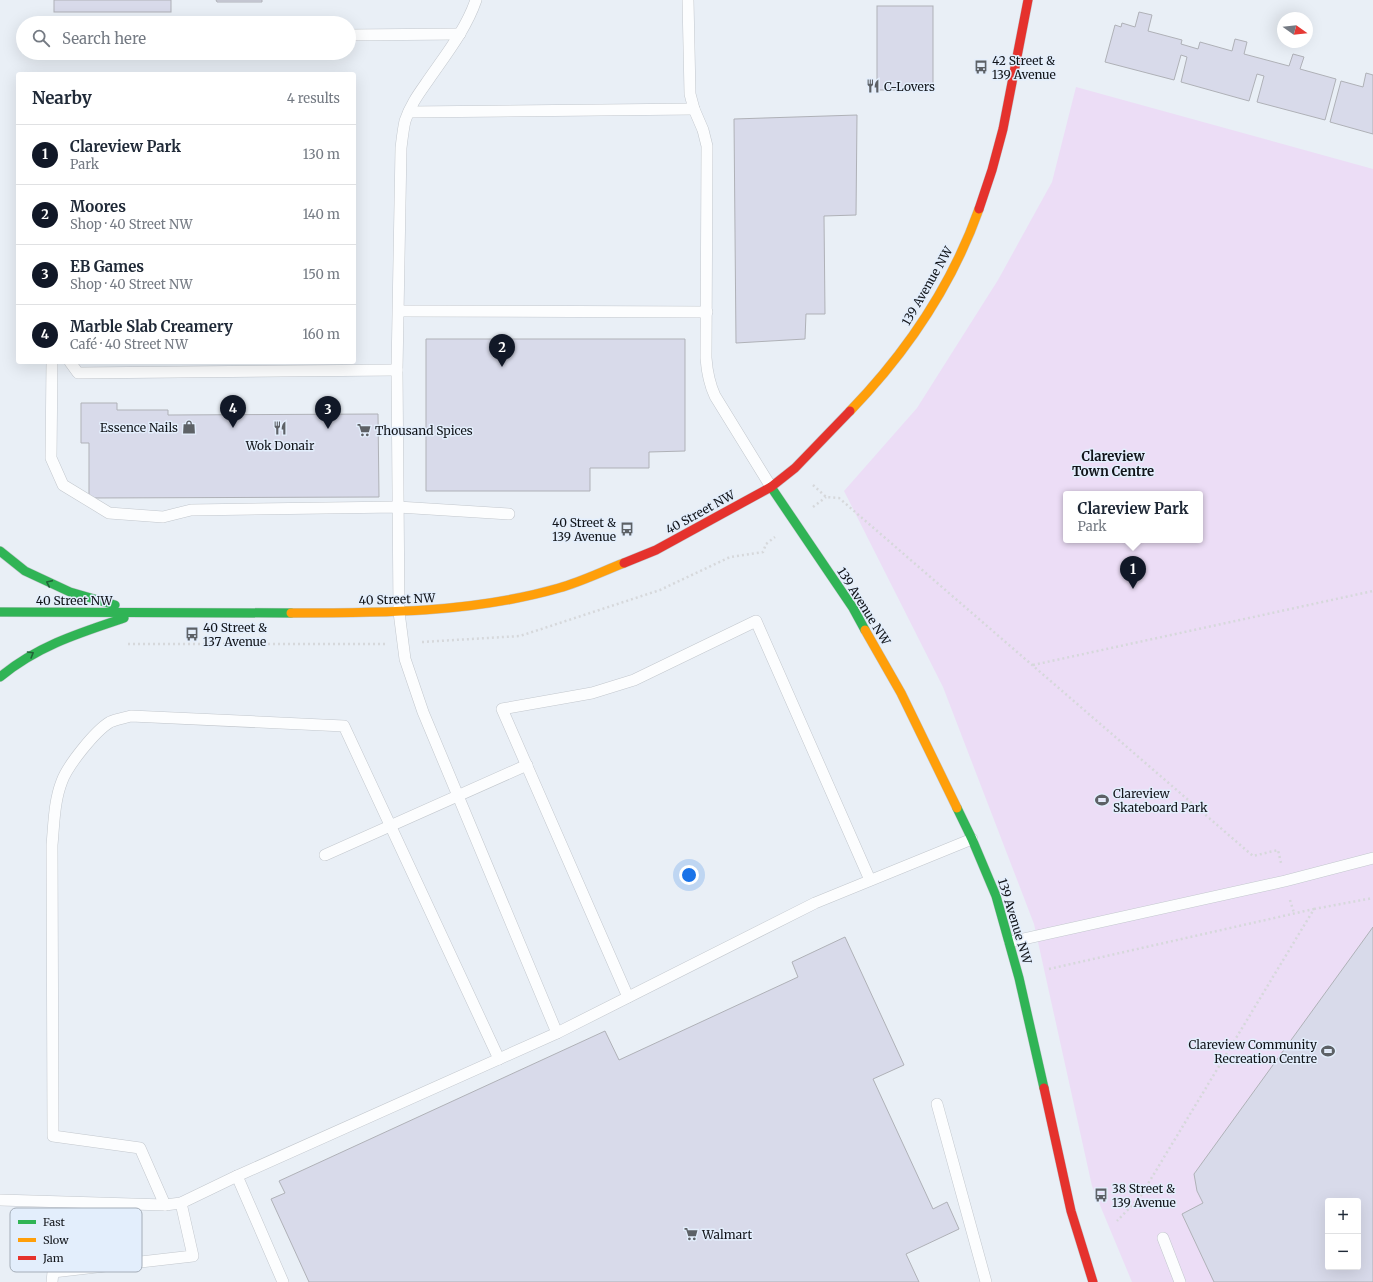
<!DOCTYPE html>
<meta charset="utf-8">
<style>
body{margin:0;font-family:Merriweather,serif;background:#f6f6f7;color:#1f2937}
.controls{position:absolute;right:12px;bottom:12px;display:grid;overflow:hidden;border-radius:4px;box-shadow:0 4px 16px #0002}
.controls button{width:36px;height:36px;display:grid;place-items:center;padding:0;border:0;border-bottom:1px solid #e0e1e3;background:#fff;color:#1f2937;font:20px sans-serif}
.compass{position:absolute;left:1277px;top:12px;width:36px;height:36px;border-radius:50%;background:#fff;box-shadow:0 4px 16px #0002;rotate:105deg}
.you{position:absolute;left:689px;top:875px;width:14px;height:14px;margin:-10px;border:3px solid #fff;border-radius:50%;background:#1a73e8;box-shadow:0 0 0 6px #1a73e833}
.badge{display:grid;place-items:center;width:26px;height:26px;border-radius:50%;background:#111827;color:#fff;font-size:13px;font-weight:700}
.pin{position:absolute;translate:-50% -33px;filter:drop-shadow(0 1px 2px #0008)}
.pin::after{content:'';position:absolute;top:21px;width:14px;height:12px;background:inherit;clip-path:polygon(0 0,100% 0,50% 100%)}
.popup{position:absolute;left:1063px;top:491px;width:140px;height:52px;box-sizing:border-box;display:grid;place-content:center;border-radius:4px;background:#fff;filter:drop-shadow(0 1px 3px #0005);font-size:13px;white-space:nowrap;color:#747a83}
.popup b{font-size:15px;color:#1f2937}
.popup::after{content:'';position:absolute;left:50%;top:100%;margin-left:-8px;border:8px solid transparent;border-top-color:#fff}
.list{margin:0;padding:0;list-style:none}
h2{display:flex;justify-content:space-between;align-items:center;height:52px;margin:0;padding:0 16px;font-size:17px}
h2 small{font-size:13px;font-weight:400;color:#747a83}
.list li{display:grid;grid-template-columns:26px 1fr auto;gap:12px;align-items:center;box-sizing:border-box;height:60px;padding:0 16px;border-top:1px solid #e0e1e3}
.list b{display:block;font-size:15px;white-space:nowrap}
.list p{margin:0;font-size:13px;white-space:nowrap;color:#747a83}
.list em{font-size:13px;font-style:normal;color:#747a83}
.icon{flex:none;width:22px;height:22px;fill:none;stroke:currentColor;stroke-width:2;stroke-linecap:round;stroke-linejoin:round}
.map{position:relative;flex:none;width:1373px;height:1282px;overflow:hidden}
.search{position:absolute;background:#fff;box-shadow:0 4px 16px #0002;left:16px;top:16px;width:340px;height:44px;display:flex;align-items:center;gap:10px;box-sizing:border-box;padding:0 14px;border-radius:22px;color:#747a83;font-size:15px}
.panel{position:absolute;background:#fff;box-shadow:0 4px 16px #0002;left:16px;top:72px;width:340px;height:292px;border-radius:4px}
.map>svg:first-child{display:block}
.green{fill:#ecddf6;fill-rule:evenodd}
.building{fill:#d8daea;stroke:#afb1b7;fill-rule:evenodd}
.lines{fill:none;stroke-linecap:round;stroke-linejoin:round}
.lane-casing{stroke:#c2c7cd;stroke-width:12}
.fast-casing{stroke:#c2c7cd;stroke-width:10}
.slow-casing{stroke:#c2c7cd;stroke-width:10}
.jam-casing{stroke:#c2c7cd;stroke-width:10}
.path{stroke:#d6d8db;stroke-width:2.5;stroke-dasharray:2 3;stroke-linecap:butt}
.lane{stroke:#fcfdfe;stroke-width:11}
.fast{stroke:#30b455;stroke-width:9}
.slow{stroke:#ff9f0a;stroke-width:9}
.jam{stroke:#e5322d;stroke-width:9}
.oneway{stroke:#206437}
.labels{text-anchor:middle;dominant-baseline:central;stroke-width:3;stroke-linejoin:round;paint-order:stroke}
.poi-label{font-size:12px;fill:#111419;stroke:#e3eefc;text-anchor:start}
.street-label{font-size:12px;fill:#111419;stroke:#e3eefc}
.neighbourhood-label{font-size:13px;font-weight:bold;fill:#111419;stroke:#e3eefc}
.key{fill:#e3eefc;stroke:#a4adb8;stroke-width:1}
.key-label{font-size:11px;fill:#111419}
</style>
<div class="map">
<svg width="1373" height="1282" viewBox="0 0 1373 1282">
<rect width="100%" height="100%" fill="#e9eff6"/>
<path class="green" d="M1076 87 1373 169V1282H1132L1092 1186 1034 924 943 687 844 491 917 408 998 280 1052 182ZM1066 494H1200V540H1066ZM1328 1201H1358V1267H1328Z"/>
<g class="building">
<rect x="54" y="0" width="117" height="12"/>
<path d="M216 0H262V2H217Z"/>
<rect x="877" y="6" width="56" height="84"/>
<path d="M1139 12 1152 15 1148 31 1182 40 1181 44 1198 49 1200 42 1232 51 1235 39 1247 42 1244 54 1289 66 1293 54 1304 57 1300 69 1336 79 1325 120 1257 102 1264 76 1257 74 1249 101 1181 82 1187 57 1181 55 1174 80 1105 62 1115 25 1121 27 1122 23 1135 27Z"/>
<path d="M1366 73 1373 75V134L1330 122 1341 81 1363 87Z"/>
<path d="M857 115 856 215 824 216 825 314H806L805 339 736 343 734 119Z"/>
<path d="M426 339H685V451L649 452V468H590V491H426Z"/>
<path d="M81 403H117V410H168V415L378 414 379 497 89 498V443H81Z"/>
<path d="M1373 927V1282H1214L1182 1214 1203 1203 1197 1191 1194 1174ZM1328 1201H1358V1267H1328Z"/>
<path d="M845 937 904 1065 873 1079 933 1209 947 1202 959 1229 906 1254 919 1282H309L271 1199 285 1193 279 1181 605 1031 619 1060 798 977 792 962Z"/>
</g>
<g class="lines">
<g class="lane-casing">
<g id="lane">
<path d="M476 0C466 29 447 53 429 79 420 92 410 105 405 121 403 130 402 140 401 148L397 370 399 612 405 659 423 712 557 1033"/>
<path d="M688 0 690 94 694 109 703 130 707 146 706 358C707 372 709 383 715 396L771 487"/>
<path d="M349 35 460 34"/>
<path d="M409 112 694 109"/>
<path d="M399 311 707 312"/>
<path d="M52 362 51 458 63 485 109 513 163 517 191 510 398 507 509 514"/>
<path d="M70 362 78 373 397 370"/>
<path d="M325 855 527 765"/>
<path d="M1010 942 1285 881 1373 858"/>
<path d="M628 997 502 709 592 693 634 680 756 621 870 880"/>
<path d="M937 1104 986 1282"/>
<path d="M237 1176 283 1282"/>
<path d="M0 1200 165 1205 181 1203 237 1176 557 1033 815 903 972 839"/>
<path d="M165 1205 140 1148 53 1136 52 845C54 824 54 801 62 781 68 765 95 731 110 722 116 719 124 718 131 716L344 726 499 1059"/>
<path d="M1163 1238 1180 1282"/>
<path d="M52 1282 53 1272 193 1256 181 1203"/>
</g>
</g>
<g class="fast-casing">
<g id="fast">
<path d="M771 487 853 608 865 630"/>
<path d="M0 551 25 571 70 592 115 605"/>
<path d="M0 612 291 613"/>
<path d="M0 677C37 646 79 633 124 618"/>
<path d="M957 808 972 839 996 896 1019 978 1044 1088"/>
</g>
</g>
<g class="slow-casing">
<g id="slow">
<path d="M850 411C906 353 952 285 979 209"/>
<path d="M291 613C381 613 472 613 559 588 581 582 603 571 624 563"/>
<path d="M865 630 901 693 957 808"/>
</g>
</g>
<g class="jam-casing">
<g id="jam">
<path d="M979 209 992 170 1003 129 1028 0"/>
<path d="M624 563 656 550 771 487 795 468 850 411"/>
<path d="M1044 1088 1071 1211 1093 1282"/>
</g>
</g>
<g class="path">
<path d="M813 485 826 497 839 498 1253 856 1278 850 1281 863"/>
<path d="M813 507 826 497"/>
<path d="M422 642 520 636 660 590 730 557 763 552 766 544 775 537"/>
<path d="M128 644H385"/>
<path d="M1033 665 1373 591"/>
<path d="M1290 900 1294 913"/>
<path d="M1314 909 1373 898"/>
<path d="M1049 969 1314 909 1140 1197 1117 1221"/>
</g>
<use href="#lane" class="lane"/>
<use href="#fast" class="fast"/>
<use href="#slow" class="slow"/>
<use href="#jam" class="jam"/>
</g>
<defs><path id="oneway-chevron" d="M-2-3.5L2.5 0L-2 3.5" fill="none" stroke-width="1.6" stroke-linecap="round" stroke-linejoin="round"/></defs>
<g class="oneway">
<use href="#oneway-chevron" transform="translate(49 583) rotate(-155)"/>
<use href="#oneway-chevron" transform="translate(31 654) rotate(-31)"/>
</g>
<defs>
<g id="bus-bare" transform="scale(1.08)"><path d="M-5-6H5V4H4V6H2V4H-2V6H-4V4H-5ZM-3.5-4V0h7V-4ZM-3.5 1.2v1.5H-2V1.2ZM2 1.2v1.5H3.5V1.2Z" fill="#5d6166" stroke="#e3eefc" stroke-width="2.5" paint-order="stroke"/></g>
<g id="restaurant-bare" transform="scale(1.08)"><path d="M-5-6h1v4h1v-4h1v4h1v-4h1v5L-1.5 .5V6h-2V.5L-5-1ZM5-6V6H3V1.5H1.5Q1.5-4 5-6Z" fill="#5d6166" stroke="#e3eefc" stroke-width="2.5" paint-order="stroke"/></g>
<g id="shop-bare" transform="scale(1.08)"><path d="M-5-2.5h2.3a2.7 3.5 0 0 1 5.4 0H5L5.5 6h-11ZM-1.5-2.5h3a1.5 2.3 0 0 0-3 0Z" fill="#5d6166" stroke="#e3eefc" stroke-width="2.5" paint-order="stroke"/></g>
<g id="supermarket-bare" transform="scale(1.08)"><path d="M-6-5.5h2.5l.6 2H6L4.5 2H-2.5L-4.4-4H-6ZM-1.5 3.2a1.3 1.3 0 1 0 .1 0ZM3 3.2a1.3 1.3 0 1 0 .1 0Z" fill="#5d6166" stroke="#e3eefc" stroke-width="2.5" paint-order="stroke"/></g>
<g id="stadium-bare" transform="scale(1.08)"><path d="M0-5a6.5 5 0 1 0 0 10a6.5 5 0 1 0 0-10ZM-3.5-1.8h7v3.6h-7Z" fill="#5d6166" stroke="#e3eefc" stroke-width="2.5" paint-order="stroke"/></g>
</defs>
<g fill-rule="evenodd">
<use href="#bus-bare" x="981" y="67"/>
<use href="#restaurant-bare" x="873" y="86"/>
<use href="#shop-bare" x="189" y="427"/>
<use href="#restaurant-bare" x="280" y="428"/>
<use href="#supermarket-bare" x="364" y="430"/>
<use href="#bus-bare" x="627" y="529"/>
<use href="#bus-bare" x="192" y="634"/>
<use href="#stadium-bare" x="1102" y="800"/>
<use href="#stadium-bare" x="1328" y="1051"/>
<use href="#bus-bare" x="1101" y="1195"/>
<use href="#supermarket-bare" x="691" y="1234"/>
</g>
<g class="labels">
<g class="poi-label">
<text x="992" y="60">42 Street &amp;<tspan x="992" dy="14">139 Avenue</tspan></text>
<text x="884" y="86">C-Lovers</text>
<text x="178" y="427" text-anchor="end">Essence Nails</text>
<text x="375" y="430">Thousand Spices</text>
<text x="280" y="445" text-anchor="middle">Wok Donair</text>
<text x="616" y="522" text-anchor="end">40 Street &amp;<tspan x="616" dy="14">139 Avenue</tspan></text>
<text x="203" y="627">40 Street &amp;<tspan x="203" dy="14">137 Avenue</tspan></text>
<text x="1113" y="793">Clareview<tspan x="1113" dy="14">Skateboard Park</tspan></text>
<text x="1317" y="1044" text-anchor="end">Clareview Community<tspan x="1317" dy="14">Recreation Centre</tspan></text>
<text x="1112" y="1188">38 Street &amp;<tspan x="1112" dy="14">139 Avenue</tspan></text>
<text x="702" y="1234">Walmart</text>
</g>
<g class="street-label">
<text transform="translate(927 286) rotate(-60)">139 Avenue NW</text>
<text transform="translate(700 512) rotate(-29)">40 Street NW</text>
<text transform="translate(397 599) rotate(-2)">40 Street NW</text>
<text x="74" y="600">40 Street NW</text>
<text transform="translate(864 606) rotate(58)">139 Avenue NW</text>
<text transform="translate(1015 921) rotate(73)">139 Avenue NW</text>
</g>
<g class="neighbourhood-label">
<text x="1113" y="456">Clareview<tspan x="1113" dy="15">Town Centre</tspan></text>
</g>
</g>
<rect x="10" y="1208" width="132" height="64" rx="6" class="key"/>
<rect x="18" y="1220" width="18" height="4" fill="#30b455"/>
<rect x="18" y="1238" width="18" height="4" fill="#ff9f0a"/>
<rect x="18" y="1256" width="18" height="4" fill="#e5322d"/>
<g class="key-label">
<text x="43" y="1226">Fast</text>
<text x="43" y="1244">Slow</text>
<text x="43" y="1262">Jam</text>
</g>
</svg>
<div class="controls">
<button>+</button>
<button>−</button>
</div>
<svg class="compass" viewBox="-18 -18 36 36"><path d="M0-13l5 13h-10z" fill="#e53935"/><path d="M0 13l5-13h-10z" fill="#747a83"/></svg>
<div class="you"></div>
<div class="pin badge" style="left:1133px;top:589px">1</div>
<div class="popup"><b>Clareview Park</b>Park</div>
<div class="pin badge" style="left:502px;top:367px">2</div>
<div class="pin badge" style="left:328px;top:429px">3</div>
<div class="pin badge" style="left:233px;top:428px">4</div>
<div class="search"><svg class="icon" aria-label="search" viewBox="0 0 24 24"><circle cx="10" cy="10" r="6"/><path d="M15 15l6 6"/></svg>Search here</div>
<section class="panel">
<h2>Nearby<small>4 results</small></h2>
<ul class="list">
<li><span class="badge">1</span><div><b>Clareview Park</b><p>Park</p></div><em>130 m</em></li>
<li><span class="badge">2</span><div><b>Moores</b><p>Shop · 40 Street NW</p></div><em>140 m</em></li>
<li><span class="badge">3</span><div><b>EB Games</b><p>Shop · 40 Street NW</p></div><em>150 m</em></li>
<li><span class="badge">4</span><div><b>Marble Slab Creamery</b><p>Café · 40 Street NW</p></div><em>160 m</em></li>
</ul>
</section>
</div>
